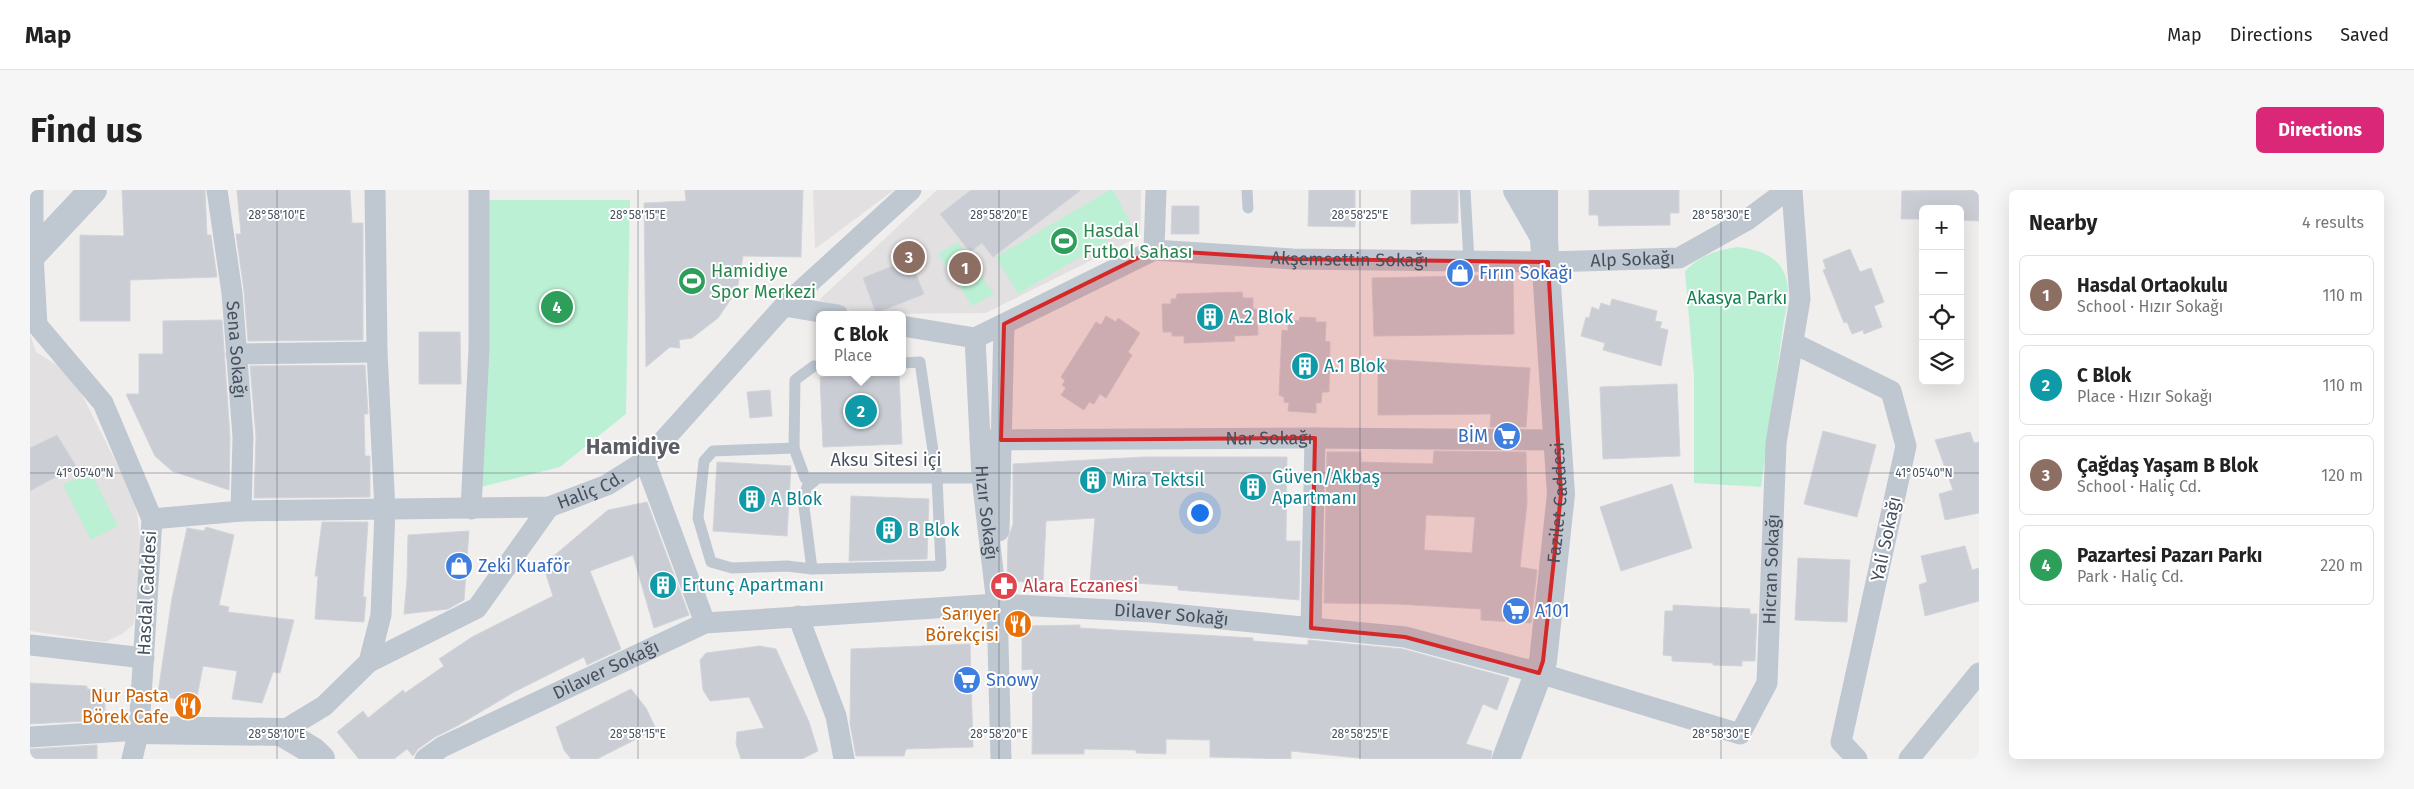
<!DOCTYPE html>
<meta charset="utf-8">
<style>
body{margin:0;font-family:"Fira Sans",sans-serif;background:#f6f6f6;color:#222}
.controls{position:absolute;right:15px;top:15px;display:grid;overflow:hidden;border-radius:8px;box-shadow:0 5px 20px #0002}
.controls button{width:45px;height:45px;display:grid;place-items:center;padding:0;border:0;border-bottom:1px solid #e0e0e0;background:#fff;color:#222;font:25px sans-serif}
.you{position:absolute;left:1169px;top:322px;width:18px;height:18px;margin:-12px;border:4px solid #fff;border-radius:50%;background:#1a73e8;box-shadow:0 0 0 8px #1a73e833}
.badge{display:grid;place-items:center;width:32px;height:32px;border-radius:50%;background:#db2777;color:#fff;font-size:16px;font-weight:700}
.pin{position:absolute;translate:-50% -50%;border:2px solid #fff;box-shadow:0 1px 5px #0006}
.popup{position:absolute;left:786px;top:121px;width:90px;height:65px;box-sizing:border-box;display:grid;place-content:center;border-radius:8px;background:#fff;filter:drop-shadow(0 1px 4px #0005);font-size:16px;white-space:nowrap;color:#767676}
.popup b{font-size:19px;color:#222}
.popup::after{content:'';position:absolute;left:50%;top:100%;margin-left:-10px;border:10px solid transparent;border-top-color:#fff}
.list{margin:0;padding:0;list-style:none}
h2{display:flex;justify-content:space-between;align-items:center;height:65px;margin:0;padding:0 20px;font-size:21px}
h2 small{font-size:16px;font-weight:400;color:#767676}
.list li{display:grid;grid-template-columns:32px 1fr auto;gap:15px;align-items:center;box-sizing:border-box;height:80px;margin:0 10px 10px;padding:0 10px;border:1px solid #e0e0e0;border-radius:8px}
.list b{display:block;font-size:19px;white-space:nowrap}
.list p{margin:0;font-size:16px;white-space:nowrap;color:#767676}
.list em{font-size:16px;font-style:normal;color:#767676}
.icon{flex:none;width:28px;height:28px;fill:none;stroke:currentColor;stroke-width:2;stroke-linecap:round;stroke-linejoin:round}
.map{position:relative;flex:none;width:1949px;height:569px;overflow:hidden;border-radius:8px}
header{display:flex;align-items:center;gap:30px;box-sizing:border-box;height:70px;padding:0 25px;background:#fff;border-bottom:1px solid #e0e0e0}
header strong{font-size:24px}
nav{display:flex;gap:28px;margin-inline-start:auto;font-size:18px}
.intro{display:flex;align-items:center;justify-content:space-between;box-sizing:border-box;height:120px;padding:0 30px}
h1{margin:0;font-size:35px}
.button{padding:12px 22px;border-radius:8px;background:#db2777;color:#fff;font-size:18px;font-weight:700}
main{display:flex;gap:30px;padding:0 30px}
aside{flex:1;background:#fff;border-radius:8px;box-shadow:0 5px 20px #0002}
.map>svg:first-child{display:block}
.education{fill:#e2e0e0}
.green{fill:#bcf0d4}
.building{fill:#cacdd4;stroke:#d2d4da;fill-rule:evenodd}
.lines{fill:none;stroke-linecap:round;stroke-linejoin:round}
.service{stroke:#bfc8d1;stroke-width:11}
.minor{stroke:#bfc8d1;stroke-width:21}
.tertiary{stroke:#bfc8d1;stroke-width:28}
.marked{fill:#d62828;fill-opacity:0.2;stroke:#d62828;stroke-width:4;stroke-linejoin:round}
.ticks{fill:none;stroke:#46505d;stroke-width:1;stroke-opacity:0.45}
.labels{text-anchor:middle;dominant-baseline:central;stroke-width:4;stroke-linejoin:round;paint-order:stroke}
.leisure-label{font-size:18px;fill:#27864d;stroke:#fff;text-anchor:start}
.street-label{font-size:18px;fill:#46505d;stroke:#fff}
.shop-label{font-size:18px;fill:#366cbe;stroke:#fff;text-anchor:start}
.park-label{font-size:18px;fill:#158053;stroke:#fff}
.culture-label{font-size:18px;fill:#0d838f;stroke:#fff;text-anchor:start}
.health-label{font-size:18px;fill:#be3a42;stroke:#fff;text-anchor:start}
.food-label{font-size:18px;fill:#c56008;stroke:#fff;text-anchor:end}
.district-label{font-size:22px;font-weight:bold;fill:#5b5e64;stroke:#fff}
.ticks-label{font-size:12px;text-anchor:middle;fill:#46505d;stroke:#fff;stroke-width:4;stroke-linejoin:round;paint-order:stroke}
</style>
<header>
<strong>Map</strong>
<nav><a>Map</a><a>Directions</a><a>Saved</a></nav>
</header>
<div class="intro"><h1>Find us</h1><a class="button">Directions</a></div>
<main>
<div class="map">
<svg width="1949" height="569" viewBox="0 0 1949 569">
<rect width="100%" height="100%" fill="#f1efee"/>
<g class="education">
<path d="M783 0H864L785 59Z"/>
<path d="M907 0H1111L1110 46 956 123 831 124 789 110Z"/>
<path d="M0 144 6 162 27 175 45 191 91 282 102 306 107 323 111 357 104 434 92 444 75 452 0 441Z"/>
</g>
<g class="green">
<path d="M1080 0H1083L1102 36 988 104 966 67Z"/>
<path d="M458 10H600L596 224 530 277 451 297Z"/>
<path d="M928 52 964 104 942 116 908 64Z"/>
<path d="M1707 57C1754 62 1765 86 1754 130L1731 297 1664 293V187L1655 81C1672 65 1683 61 1707 57Z"/>
<path d="M60 281 88 336 61 350 33 295Z"/>
</g>
<g class="building">
<path d="M92 0H175L177 45H181L187 87 100 90V131H50V45L94 46Z"/>
<path d="M207 0H320L322 33H333V150L218 151 214 101 206 44H211Z"/>
<path d="M655 0H773L771 67 713 66 707 100 688 128 662 148 649 150 650 158 640 157 616 177 614 13 656 11Z"/>
<path d="M941 0H1051L963 67 952 53 940 62 910 24Z"/>
<path d="M1279 0H1325V37L1278 36Z"/>
<path d="M1381 0H1428V33L1381 34Z"/>
<path d="M1559 0H1649V23H1640V35L1569 36 1568 25H1559Z"/>
<path d="M1949 0V31L1930 30V19H1893V29H1871L1872 1Z"/>
<path d="M1142 16H1169V44H1141Z"/>
<path d="M1820 59 1830 82 1841 78 1854 112 1844 116 1852 137 1834 144 1833 140 1822 144 1817 132 1814 133 1793 80 1796 79 1793 70Z"/>
<path d="M880 69 894 104 846 123 833 88Z"/>
<path d="M1483 85 1484 144 1344 146 1342 88Z"/>
<path d="M1212 102 1213 108H1223V119H1227L1228 145 1204 146 1205 151 1154 153V146H1142V142H1133L1132 114H1141V109H1146L1147 104Z"/>
<path d="M1582 109 1627 121 1625 131 1632 132 1630 138 1638 140 1631 176 1573 160 1575 153 1551 146 1556 127 1559 128 1562 117 1569 120 1571 113 1580 116Z"/>
<path d="M1076 126 1086 132 1088 128 1110 143 1098 162 1102 165 1076 208 1070 204 1064 214 1059 212 1054 220 1031 205 1036 198 1032 195 1035 191 1031 187 1066 132 1071 135Z"/>
<path d="M1270 127 1286 128V132H1296L1295 151 1300 152 1299 202H1292L1291 213H1286V223L1258 221 1259 213 1254 212V207L1249 205 1252 140 1258 141V130L1269 131Z"/>
<path d="M192 130 200 247 199 300 142 281 125 266 96 204H109V164H133V131Z"/>
<path d="M389 142H430L431 194H389Z"/>
<path d="M1348 169 1500 178 1496 237H1460L1461 224 1348 225Z"/>
<path d="M335 175 338 224H334L335 266H340V307L224 308 226 247 220 176Z"/>
<path d="M869 184 872 254 793 257 790 187Z"/>
<path d="M1647 194 1650 266 1573 269 1570 197Z"/>
<path d="M740 200 742 226 720 228 717 202Z"/>
<path d="M1793 241 1846 255 1827 327 1774 314Z"/>
<path d="M1940 242 1944 253 1949 252V323L1915 330 1909 304 1923 300 1905 250Z"/>
<path d="M27 245 46 276 0 301V258Z"/>
<path d="M1404 261 1496 262 1497 313 1490 377 1507 380 1501 433 1451 430V419L1367 414 1294 413 1297 262H1331V272L1403 274ZM1396 325 1445 327 1442 363 1394 360Z"/>
<path d="M1114 267H1257L1256 351H1270L1269 410 1148 400V396L1060 390 1065 328 1016 331 1013 393 977 391 978 349 983 334V274Z"/>
<path d="M687 272 761 276 757 346 683 341Z"/>
<path d="M1642 294 1662 358 1591 381 1570 317Z"/>
<path d="M821 306 899 309 897 369 819 371Z"/>
<path d="M617 312 659 425 624 438 603 365 560 381 591 459 557 475 554 467 484 502 427 536 405 547 388 559 383 566 377 559 364 569H329L307 542 333 521 338 528 373 500 375 503 414 476 409 469 442 447 523 406 513 375 578 320Z"/>
<path d="M292 332H338L333 407H336L334 432 285 429 288 386H285Z"/>
<path d="M176 337 204 345 189 415 199 417 198 422 264 430 250 483 243 482 232 513 202 509 207 481 173 476 166 512 141 508 128 503 142 408 157 338 174 341Z"/>
<path d="M439 341 434 410 418 419 374 424 377 390 378 345Z"/>
<path d="M1935 356 1942 380 1949 378V411L1895 426 1889 395 1897 392 1891 366Z"/>
<path d="M1768 368 1820 370 1817 432 1765 430Z"/>
<path d="M1643 415 1720 419V424H1727L1725 471H1712V476L1683 475V473L1642 471V466L1633 465 1635 421H1643Z"/>
<path d="M1050 435V438L1223 448V451L1278 455V450L1373 459 1479 488 1467 520 1453 514 1436 554 1462 561 1461 569H1338L1261 561V569L1180 567V550L1136 549V564L1106 563V560L1054 559V564H1002L1003 479 992 480V436Z"/>
<path d="M940 454 943 557 876 559 874 566H826L820 534 821 459Z"/>
<path d="M730 456 746 459 779 532 788 561 772 569H711L706 554 707 542 734 538 719 507 680 511 673 500 670 470 676 463Z"/>
<path d="M0 493 57 496V499H75V530L0 534Z"/>
<path d="M601 499 616 518 626 539 567 569H541L534 560 526 537Z"/>
<path d="M67 555V569H0V559Z"/>
</g>
<g class="lines">
<g class="service">
<path d="M1217 0 1218 18"/>
<path d="M1435 0 1439 71"/>
<path d="M764 258 765 190 784 176H790"/>
<path d="M788 288H775L764 258 683 261 674 271 668 328 681 372 702 378 757 376 782 379 773 309 777 297 788 288H952"/>
<path d="M782 379 911 376 907 288 890 172 872 173"/>
</g>
<g class="minor">
<path d="M3 0V65L7 135 73 213 122 329 109 540 102 569"/>
<path id="s1" d="M187 0 202 103 213 247 211 321"/>
<path id="s2" d="M1124 60 1263 69 1518 72 1649 68 1717 30 1757 0"/>
<path d="M754 116 808 125"/>
<path id="s3" d="M872 136 945 148 952 288 967 414 971 569"/>
<path d="M945 148 1124 60 1126 0"/>
<path d="M1763 153 1861 201 1876 256 1811 552 1827 569"/>
<path d="M206 164 347 162"/>
<path id="s4" d="M950 250 1285 248 1528 250"/>
<path d="M615 271 675 433"/>
<path d="M441 319 449 159V0"/>
<path id="s5" d="M122 329 211 321 519 317 577 295 615 271 754 116 881 0"/>
<path d="M969 341 974 134"/>
<path d="M768 426 806 526 814 569"/>
<path d="M1281 438 1285 248"/>
<path d="M0 455 114 468"/>
<path d="M339 472 447 418 519 317"/>
<path d="M251 542 294 516 339 472 351 425 355 320 347 162 345 0"/>
<path d="M0 547 109 540"/>
<path id="s6" d="M395 569 412 557 675 433 967 414 1121 422 1375 447 1509 483 1710 544 1737 493 1746 253 1770 109 1762 0"/>
<path d="M1879 569 1949 483"/>
</g>
<g class="tertiary">
<path d="M1487 0 1514 47"/>
<path d="M0 67 63 0"/>
<path d="M109 540 251 542 283 561 291 569"/>
<path id="s7" d="M1476 569 1513 471 1531 304 1514 49V0"/>
</g>
</g>
<path class="marked" d="M1124 60 1263 69 1518 72 1531 304 1513 471 1509 483 1375 447 1281 438 1285 248 971 250 974 134Z"/>
<path class="ticks" d="M247 0V569M608 0V569M969 0V569M1330 0V569M1691 0V569M0 283H1949"/>
<defs>
<g id="stadium-disc" transform="scale(1.4375)"><circle r="9.5" fill="#2e9e5b" stroke="#fff"/><path d="M0-5a6.5 5 0 1 0 0 10a6.5 5 0 1 0 0-10ZM-3.5-1.8h7v3.6h-7Z" fill="#fff"/></g>
<g id="shop-disc" transform="scale(1.4375)"><circle r="9.5" fill="#3f7fe0" stroke="#fff"/><path d="M-5-2.5h2.3a2.7 3.5 0 0 1 5.4 0H5L5.5 6h-11ZM-1.5-2.5h3a1.5 2.3 0 0 0-3 0Z" fill="#fff"/></g>
<g id="building-disc" transform="scale(1.4375)"><circle r="9.5" fill="#0f9aa8" stroke="#fff"/><path d="M-4-6H4V6H1V3H-1V6H-4ZM-2.5-4.3h1.7v1.8h-1.7ZM.8-4.3h1.7v1.8H.8ZM-2.5-1h1.7V.8h-1.7ZM.8-1h1.7V.8H.8Z" fill="#fff"/></g>
<g id="supermarket-disc" transform="scale(1.4375)"><circle r="9.5" fill="#3f7fe0" stroke="#fff"/><path d="M-6-5.5h2.5l.6 2H6L4.5 2H-2.5L-4.4-4H-6ZM-1.5 3.2a1.3 1.3 0 1 0 .1 0ZM3 3.2a1.3 1.3 0 1 0 .1 0Z" fill="#fff"/></g>
<g id="pharmacy-disc" transform="scale(1.4375)"><circle r="9.5" fill="#e0444e" stroke="#fff"/><path d="M-2-6h4v4h4v4h-4v4h-4v-4h-4v-4h4Z" fill="#fff"/></g>
<g id="restaurant-disc" transform="scale(1.4375)"><circle r="9.5" fill="#e8710a" stroke="#fff"/><path d="M-5-6h1v4h1v-4h1v4h1v-4h1v5L-1.5 .5V6h-2V.5L-5-1ZM5-6V6H3V1.5H1.5Q1.5-4 5-6Z" fill="#fff"/></g>
</defs>
<g fill-rule="evenodd">
<use href="#stadium-disc" x="1034" y="51"/>
<use href="#shop-disc" x="1430" y="83"/>
<use href="#stadium-disc" x="662" y="91"/>
<use href="#building-disc" x="1180" y="127"/>
<use href="#building-disc" x="1275" y="176"/>
<use href="#supermarket-disc" x="1477" y="246"/>
<use href="#building-disc" x="1063" y="290"/>
<use href="#building-disc" x="1223" y="297"/>
<use href="#building-disc" x="722" y="309"/>
<use href="#building-disc" x="859" y="340"/>
<use href="#shop-disc" x="429" y="376"/>
<use href="#building-disc" x="633" y="395"/>
<use href="#pharmacy-disc" x="974" y="396"/>
<use href="#supermarket-disc" x="1486" y="421"/>
<use href="#restaurant-disc" x="988" y="434"/>
<use href="#supermarket-disc" x="937" y="490"/>
<use href="#restaurant-disc" x="158" y="516"/>
</g>
<g class="labels">
<g class="leisure-label">
<text x="1053" y="41">Hasdal<tspan x="1053" dy="21">Futbol Sahası</tspan></text>
<text x="681" y="81">Hamidiye<tspan x="681" dy="21">Spor Merkezi</tspan></text>
</g>
<g class="street-label">
<text stroke="none"><textPath href="#s2" startOffset="479">Alp Sokağı</textPath></text>
<text stroke="none"><textPath href="#s2" startOffset="196">Akşemsettin Sokağı</textPath></text>
<text stroke="none"><textPath href="#s1" startOffset="161">Sena Sokağı</textPath></text>
<text stroke="none"><textPath href="#s4" startOffset="289">Nar Sokağı</textPath></text>
<text x="856" y="270">Aksu Sitesi içi</text>
<text stroke="none"><textPath href="#s5" startOffset="442">Haliç Cd.</textPath></text>
<text stroke="none"><textPath href="#s7" startOffset="264">Fazilet Caddesi</textPath></text>
<text stroke="none"><textPath href="#s3" startOffset="249">Hızır Sokağı</textPath></text>
<text transform="translate(1856 349) rotate(-78)">Yali Sokağı</text>
<text stroke="none"><textPath href="#s6" startOffset="1534">Hicran Sokağı</textPath></text>
<text transform="translate(117 403) rotate(-87)">Hasdal Caddesi</text>
<text stroke="none"><textPath href="#s6" startOffset="779">Dilaver Sokağı</textPath></text>
<text stroke="none"><textPath href="#s6" startOffset="202">Dilaver Sokağı</textPath></text>
</g>
<g class="shop-label">
<text x="1449" y="83">Fırın Sokağı</text>
<text x="1458" y="246" text-anchor="end">BİM</text>
<text x="448" y="376">Zeki Kuaför</text>
<text x="1505" y="421">A101</text>
<text x="956" y="490">Snowy</text>
</g>
<g class="park-label">
<text x="1707" y="108">Akasya Parkı</text>
</g>
<g class="culture-label">
<text x="1199" y="127">A.2 Blok</text>
<text x="1294" y="176">A.1 Blok</text>
<text x="1242" y="287">Güven/Akbaş<tspan x="1242" dy="21">Apartmanı</tspan></text>
<text x="1082" y="290">Mira Tektsil</text>
<text x="741" y="309">A Blok</text>
<text x="878" y="340">B Blok</text>
<text x="652" y="395">Ertunç Apartmanı</text>
</g>
<g class="health-label">
<text x="993" y="396">Alara Eczanesi</text>
</g>
<g class="food-label">
<text x="969" y="424">Sarıyer<tspan x="969" dy="21">Börekçisi</tspan></text>
<text x="139" y="506">Nur Pasta<tspan x="139" dy="21">Börek Cafe</tspan></text>
</g>
<g class="district-label">
<text x="603" y="256">Hamidiye</text>
</g>
</g>
<g class="ticks-label">
<text x="247" y="29">28°58'10"E</text>
<text x="608" y="29">28°58'15"E</text>
<text x="969" y="29">28°58'20"E</text>
<text x="1330" y="29">28°58'25"E</text>
<text x="1691" y="29">28°58'30"E</text>
<text x="55" y="287">41°05'40"N</text>
<text x="1894" y="287">41°05'40"N</text>
<text x="247" y="548">28°58'10"E</text>
<text x="608" y="548">28°58'15"E</text>
<text x="969" y="548">28°58'20"E</text>
<text x="1330" y="548">28°58'25"E</text>
<text x="1691" y="548">28°58'30"E</text>
</g>
</svg>
<div class="controls">
<button>+</button>
<button>−</button>
<button><svg class="icon" aria-label="locate" viewBox="0 0 24 24"><circle cx="12" cy="12" r="6"/><path d="M12 2v4M12 18v4M2 12h4M18 12h4"/></svg></button>
<button><svg class="icon" aria-label="layers" viewBox="0 0 24 24"><path d="M12 4l9 5-9 5-9-5zM3 14l9 5 9-5"/></svg></button>
</div>
<div class="you"></div>
<div class="pin badge" style="left:935px;top:78px;background:#8d6e63">1</div>
<div class="pin badge" style="left:831px;top:221px;background:#0f9aa8">2</div>
<div class="popup"><b>C Blok</b>Place</div>
<div class="pin badge" style="left:879px;top:67px;background:#8d6e63">3</div>
<div class="pin badge" style="left:527px;top:117px;background:#2e9e5b">4</div>
</div>
<aside>
<h2>Nearby<small>4 results</small></h2>
<ul class="list">
<li><span class="badge" style="background:#8d6e63">1</span><div><b>Hasdal Ortaokulu</b><p>School · Hızır Sokağı</p></div><em>110 m</em></li>
<li><span class="badge" style="background:#0f9aa8">2</span><div><b>C Blok</b><p>Place · Hızır Sokağı</p></div><em>110 m</em></li>
<li><span class="badge" style="background:#8d6e63">3</span><div><b>Çağdaş Yaşam B Blok</b><p>School · Haliç Cd.</p></div><em>120 m</em></li>
<li><span class="badge" style="background:#2e9e5b">4</span><div><b>Pazartesi Pazarı Parkı</b><p>Park · Haliç Cd.</p></div><em>220 m</em></li>
</ul>
</aside>
</main>
